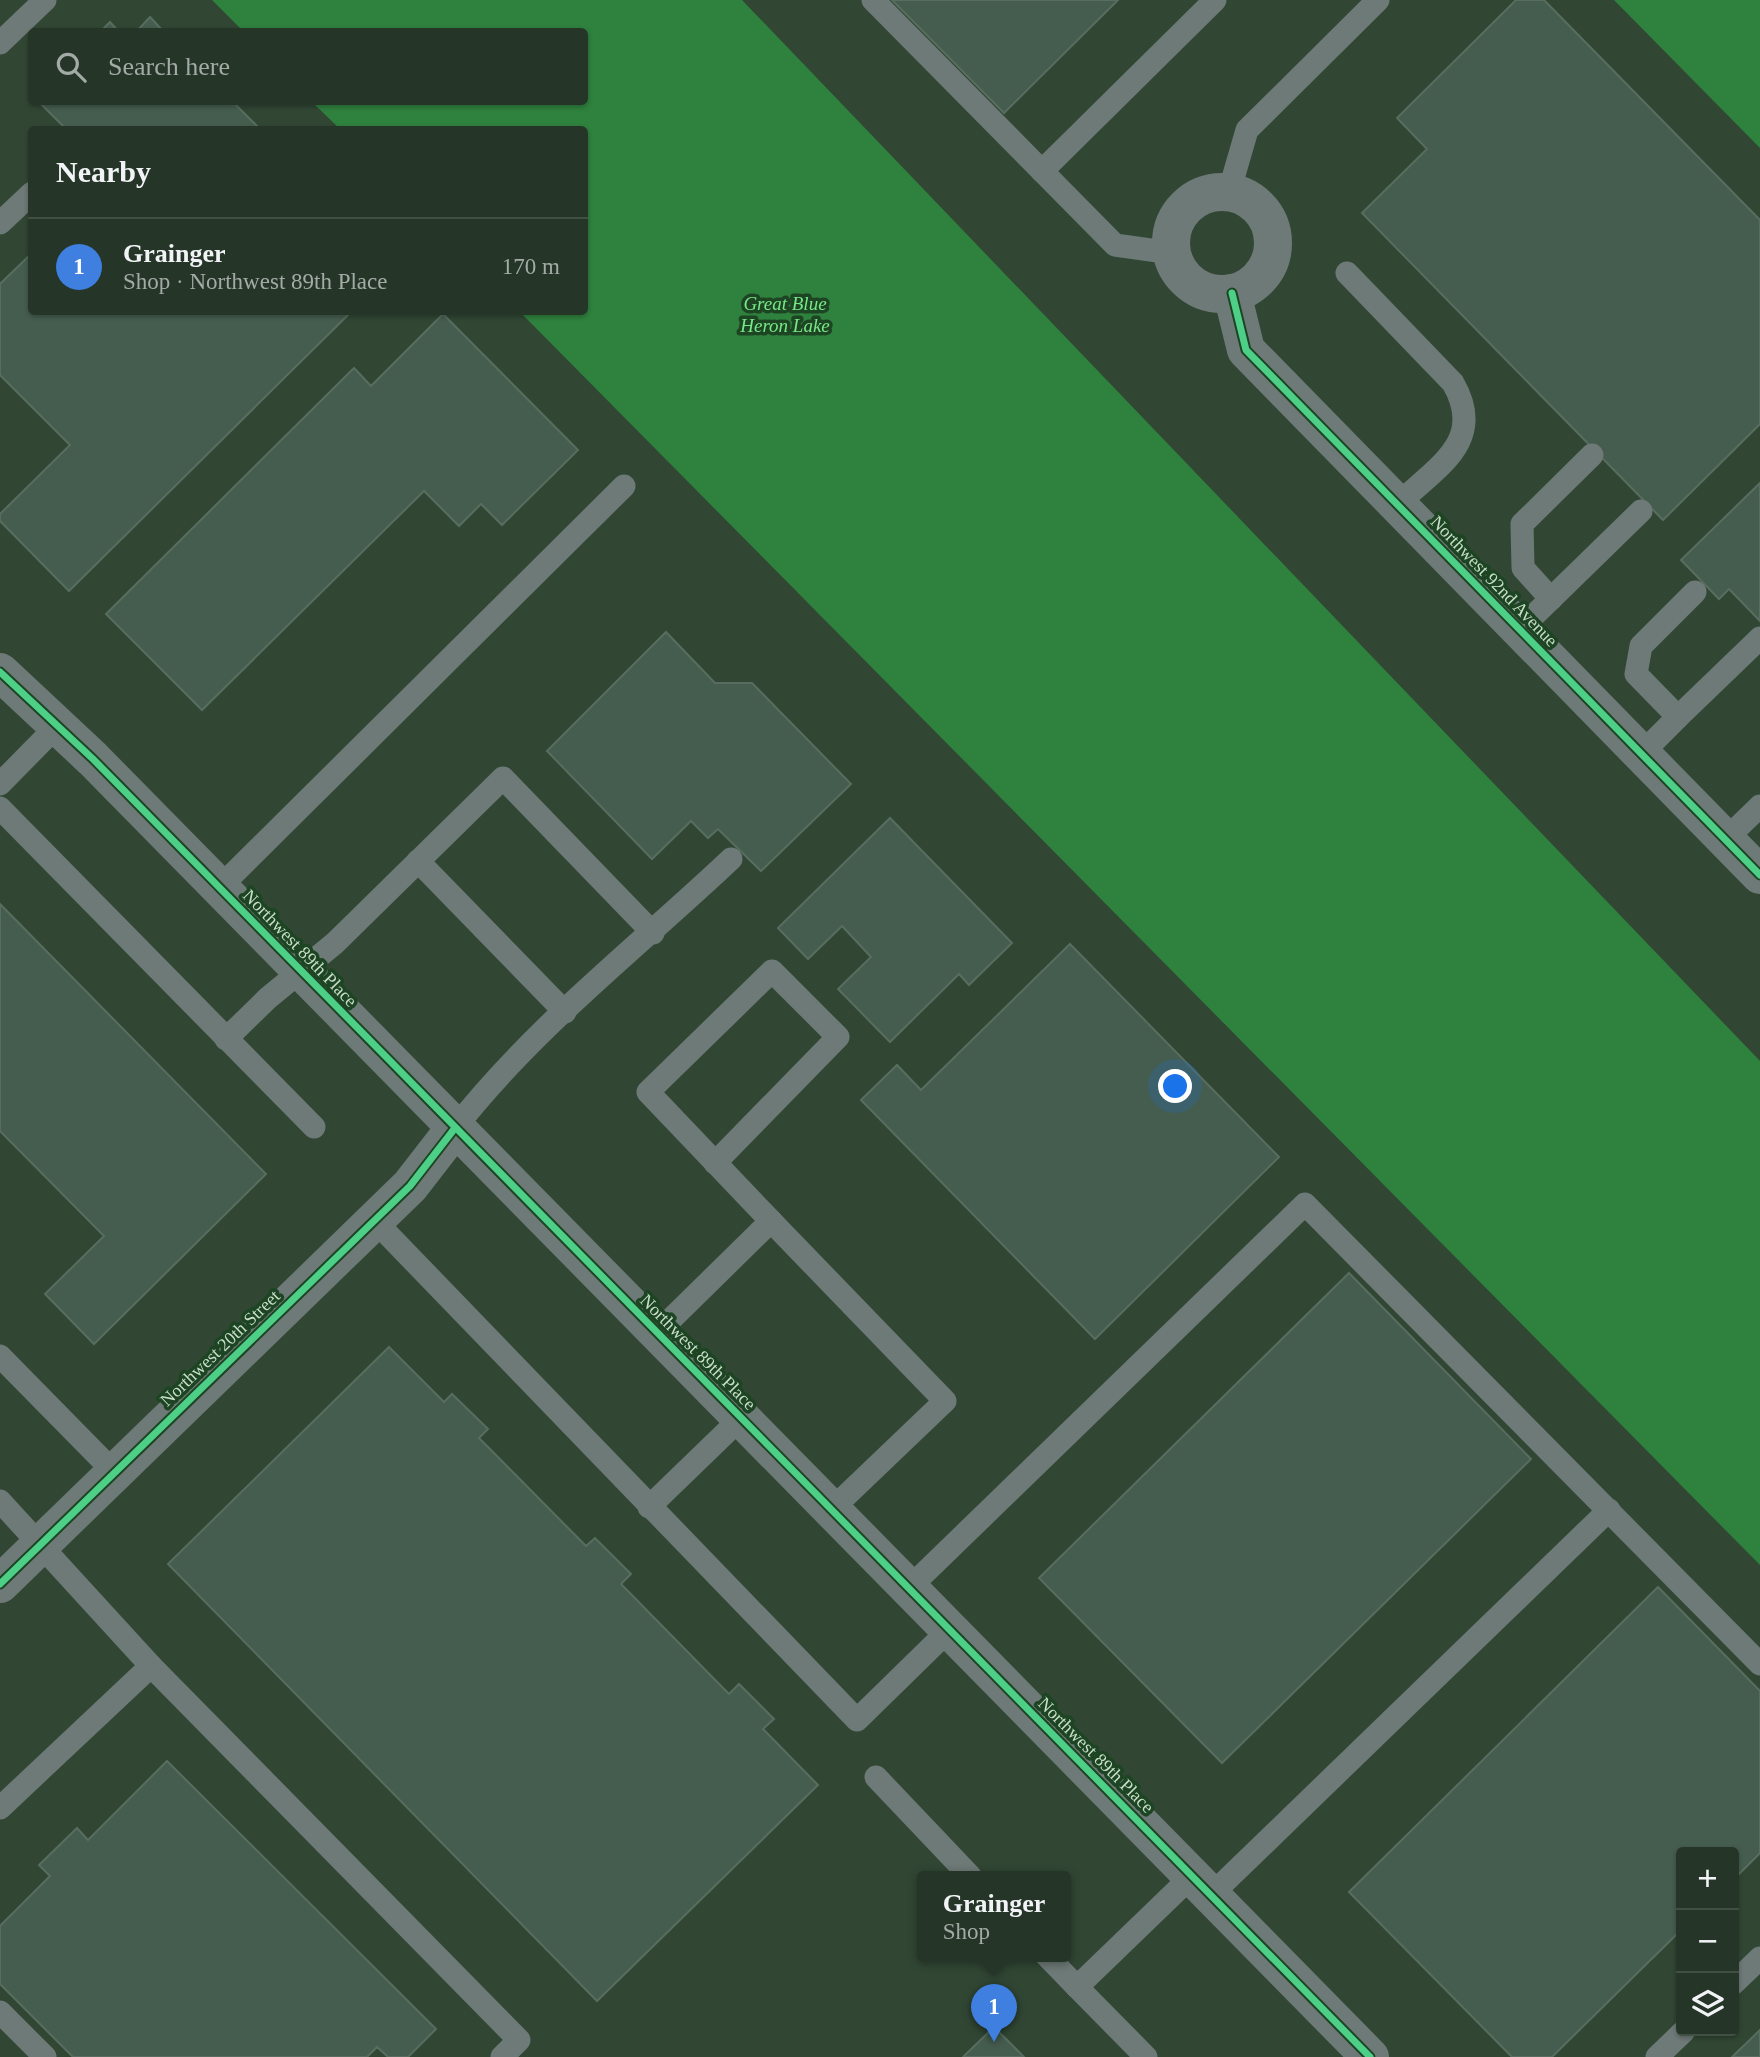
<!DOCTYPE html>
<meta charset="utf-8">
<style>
body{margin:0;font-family:"Times New Roman",serif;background:#2d3d2f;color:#f1f3f6}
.controls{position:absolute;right:21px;bottom:21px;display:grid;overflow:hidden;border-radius:7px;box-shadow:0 2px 5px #0004}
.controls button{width:63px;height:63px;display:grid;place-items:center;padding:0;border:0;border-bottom:2px solid #425044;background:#253527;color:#f1f3f6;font:35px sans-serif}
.you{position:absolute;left:1176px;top:1087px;width:24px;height:24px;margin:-18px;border:5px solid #fff;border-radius:50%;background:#1a73e8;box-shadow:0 0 0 10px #1a73e833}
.badge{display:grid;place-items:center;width:46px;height:46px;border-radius:50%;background:#8c9099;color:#fff;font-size:23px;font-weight:700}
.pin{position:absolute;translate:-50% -58px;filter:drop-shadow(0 2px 4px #0008)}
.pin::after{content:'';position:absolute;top:37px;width:24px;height:21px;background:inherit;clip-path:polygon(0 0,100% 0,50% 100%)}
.popup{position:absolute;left:917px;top:1871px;width:154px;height:91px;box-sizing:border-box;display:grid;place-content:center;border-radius:7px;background:#253527;filter:drop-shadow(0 2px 5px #0005);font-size:23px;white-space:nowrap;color:#a3aba7}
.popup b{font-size:26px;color:#f1f3f6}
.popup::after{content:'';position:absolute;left:50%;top:100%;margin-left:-14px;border:14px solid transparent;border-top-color:#253527}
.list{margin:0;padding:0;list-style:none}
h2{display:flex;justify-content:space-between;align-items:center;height:91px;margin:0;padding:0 28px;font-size:30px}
h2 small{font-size:23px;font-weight:400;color:#a3aba7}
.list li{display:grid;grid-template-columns:46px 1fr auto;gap:21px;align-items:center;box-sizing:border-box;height:98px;padding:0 28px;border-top:2px solid #425044}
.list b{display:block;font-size:26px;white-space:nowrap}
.list p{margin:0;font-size:23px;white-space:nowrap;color:#a3aba7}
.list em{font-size:23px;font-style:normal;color:#a3aba7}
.icon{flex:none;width:38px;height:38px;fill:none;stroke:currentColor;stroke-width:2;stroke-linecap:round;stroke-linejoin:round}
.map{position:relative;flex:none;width:1760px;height:2057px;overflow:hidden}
.search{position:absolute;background:#253527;box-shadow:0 2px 5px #0004;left:28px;top:28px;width:560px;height:77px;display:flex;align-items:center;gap:18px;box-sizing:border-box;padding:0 24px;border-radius:7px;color:#a3aba7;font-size:26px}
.panel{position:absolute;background:#253527;box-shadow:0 2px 5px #0004;left:28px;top:126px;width:560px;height:189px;border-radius:7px}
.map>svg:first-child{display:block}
.water{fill:#2f813e}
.building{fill:#455d4f;stroke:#586d5f;stroke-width:2}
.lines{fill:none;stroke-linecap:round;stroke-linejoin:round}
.service{stroke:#6e7a78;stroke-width:23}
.minor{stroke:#6e7a78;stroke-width:38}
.cycleway-casing{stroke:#1d4523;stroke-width:11}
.cycleway{stroke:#4dcf88;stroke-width:7}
.labels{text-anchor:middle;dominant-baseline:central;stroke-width:7;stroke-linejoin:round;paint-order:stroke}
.street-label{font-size:18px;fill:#c8dec9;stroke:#1d4523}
.water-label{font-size:19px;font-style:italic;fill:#78e787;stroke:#1d4523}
</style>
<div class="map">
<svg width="1760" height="2057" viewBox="0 0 1760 2057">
<rect width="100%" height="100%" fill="#314734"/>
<g class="water">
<path d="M212 0H742L1760 1061V1565L520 312H584V130L340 129 312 102H584V32L243 31Z"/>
<path d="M1614 0H1760V148Z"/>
</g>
<g class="building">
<path d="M892 0H1118L1004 113Z"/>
<path d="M1516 0H1544L1760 220V424L1663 520 1362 213 1427 149 1397 118Z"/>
<path d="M150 17 164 32H136Z"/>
<path d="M110 22 119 32H100Z"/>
<path d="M39 102H233L261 130H67Z"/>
<path d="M32 253V312H351L69 591 0 521V514L70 445 0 375V284Z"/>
<path d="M443 314 578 450 502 525 481 504 459 526 424 491 202 710 106 614 354 368 371 386Z"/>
<path d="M1760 483V621L1729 589 1719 599 1681 560Z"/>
<path d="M666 632 715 683H752L851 784 761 871 718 829 708 838 691 821 652 859 547 751Z"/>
<path d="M890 818 1012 943 969 985 959 974 890 1042 838 989 871 957 842 926 808 959 778 928Z"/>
<path d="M0 904 266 1174 94 1344 45 1294 104 1236 0 1131Z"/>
<path d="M1070 944 1279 1157 1095 1339 861 1100 897 1065 921 1090Z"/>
<path d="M1349 1273 1531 1459 1222 1763 1039 1578Z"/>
<path d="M389 1347 444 1402 452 1394 488 1429 479 1438 586 1546 595 1538 631 1574 621 1584 729 1694 739 1684 774 1719 763 1729 818 1785 597 2001 168 1564Z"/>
<path d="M1658 1587 1760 1691V1853L1734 1879V1852H1681V1930L1552 2057H1512L1349 1892Z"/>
<path d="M167 1761 436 2029 408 2057H388L377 2047 367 2057H73L0 1984V1926L50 1876 39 1865 77 1828 88 1840Z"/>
<path d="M994 2027 1024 2057H963Z"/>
<path d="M1760 2030V2057H1732Z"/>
</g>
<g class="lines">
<g class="service">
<path d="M873 0 1042 171 1215 0"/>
<path d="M0 43 45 0"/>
<path d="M1042 171 1115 245 1172 253"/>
<path d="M1229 192 1247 130 1378 0"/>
<path d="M0 223 32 193"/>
<path d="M1347 273 1453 383C1487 442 1436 467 1397 505"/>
<path d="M1551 599 1523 568 1522 524 1592 455"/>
<path d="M1519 630 1641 511"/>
<path d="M1678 717 1760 638"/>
<path d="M1641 754 1678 717 1636 674 1641 646 1695 592"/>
<path d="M0 784 58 725"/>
<path d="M0 808 314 1127"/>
<path d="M1725 840 1760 806"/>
<path d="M418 861 565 1012"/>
<path d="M219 888 624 486"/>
<path d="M226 1039 268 998 335 943 503 778 653 933"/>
<path d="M455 1128C534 1027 639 946 731 859"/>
<path d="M374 1220 857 1720 949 1630"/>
<path d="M771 1221 945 1401 831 1510"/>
<path d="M657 1333 771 1221 648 1092 772 971 838 1037 715 1163"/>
<path d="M0 1356 115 1473"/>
<path d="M0 1501 151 1666"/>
<path d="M649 1507 741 1418"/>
<path d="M909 1588 1305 1204 1760 1664"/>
<path d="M876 1777 970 1876"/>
<path d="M0 1808 151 1666 519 2040 502 2057"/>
<path d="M1212 1894 1609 1510"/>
<path d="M1047 1956 1077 1987 1193 1875"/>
<path d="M1734 1983 1760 1958"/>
<path d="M1077 1987 1146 2057"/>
<path d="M0 2012 45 2057"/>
<path d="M1657 2057 1684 2031"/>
</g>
<g class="minor">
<circle cx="1222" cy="243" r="51"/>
<path d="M1232 293 1246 350 1760 875"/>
<path d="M0 672 93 759 1370 2057"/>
<path d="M0 1584 410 1186 455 1128"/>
</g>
<g class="cycleway-casing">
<g id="cycleway">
<path d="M1232 293 1246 350 1760 875"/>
<path d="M0 672 93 759 1370 2057"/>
<path d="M0 1584 410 1186 455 1128"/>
</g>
</g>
<use href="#cycleway" class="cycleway"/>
</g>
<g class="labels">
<g class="street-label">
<text transform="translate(1494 581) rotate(46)">Northwest 92nd Avenue</text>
<text transform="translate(300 948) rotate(46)">Northwest 89th Place</text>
<text transform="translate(220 1348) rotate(-44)">Northwest 20th Street</text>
<text transform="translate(698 1352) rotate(45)">Northwest 89th Place</text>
<text transform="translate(1096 1755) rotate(45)">Northwest 89th Place</text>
</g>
<g class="water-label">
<text x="785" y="303">Great Blue<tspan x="785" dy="22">Heron Lake</tspan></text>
</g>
</g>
</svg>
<div class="controls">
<button>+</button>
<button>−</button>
<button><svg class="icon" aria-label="layers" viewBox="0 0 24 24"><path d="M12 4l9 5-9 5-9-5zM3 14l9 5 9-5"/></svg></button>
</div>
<div class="you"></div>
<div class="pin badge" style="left:994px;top:2042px;background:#3f7fe0">1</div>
<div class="popup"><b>Grainger</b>Shop</div>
<div class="search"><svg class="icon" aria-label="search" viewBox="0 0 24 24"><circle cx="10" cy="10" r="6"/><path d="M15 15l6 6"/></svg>Search here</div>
<section class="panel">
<h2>Nearby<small></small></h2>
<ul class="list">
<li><span class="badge" style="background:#3f7fe0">1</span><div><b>Grainger</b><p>Shop · Northwest 89th Place</p></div><em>170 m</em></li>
</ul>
</section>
</div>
